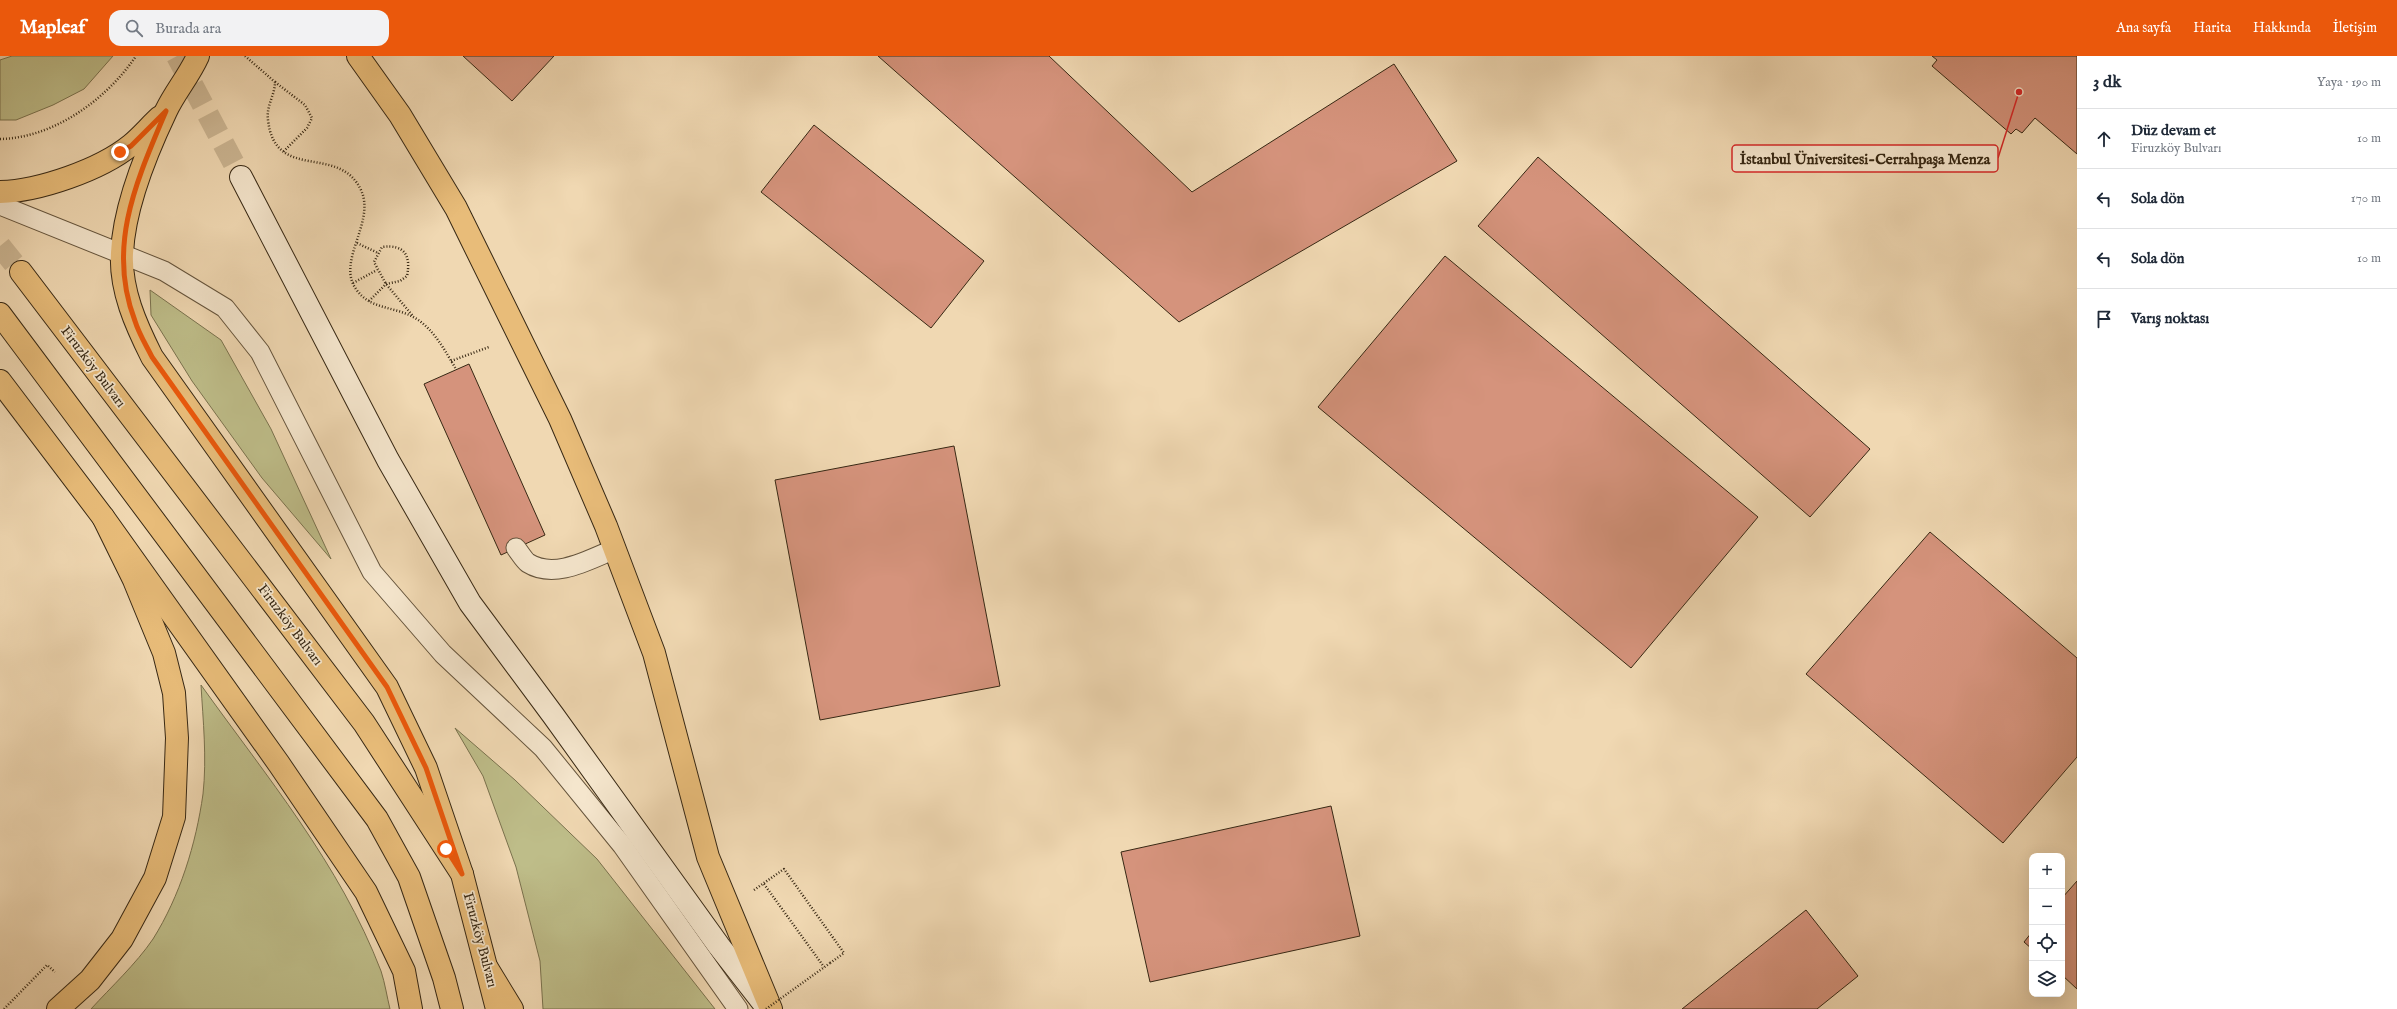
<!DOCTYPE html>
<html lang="tr">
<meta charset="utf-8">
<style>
body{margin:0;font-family:"IM FELL English",serif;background:#f2f2f3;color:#1f2937}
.controls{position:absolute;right:12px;bottom:12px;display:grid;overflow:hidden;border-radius:8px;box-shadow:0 4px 16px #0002}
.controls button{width:36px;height:36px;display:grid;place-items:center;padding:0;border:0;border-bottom:1px solid #e0e1e3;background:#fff;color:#1f2937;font:20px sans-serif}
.stop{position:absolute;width:12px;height:12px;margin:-9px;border:3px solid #ea580c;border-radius:50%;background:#fff}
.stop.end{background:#ea580c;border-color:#fff;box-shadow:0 1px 4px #0008}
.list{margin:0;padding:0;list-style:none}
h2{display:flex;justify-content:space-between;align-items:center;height:52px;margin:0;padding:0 16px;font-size:17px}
h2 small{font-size:13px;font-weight:400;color:#747a83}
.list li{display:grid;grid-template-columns:26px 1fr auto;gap:12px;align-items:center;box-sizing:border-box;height:60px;padding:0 16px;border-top:1px solid #e0e1e3}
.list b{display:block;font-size:15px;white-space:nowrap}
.list p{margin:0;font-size:13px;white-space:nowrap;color:#747a83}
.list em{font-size:13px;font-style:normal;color:#747a83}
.icon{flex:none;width:22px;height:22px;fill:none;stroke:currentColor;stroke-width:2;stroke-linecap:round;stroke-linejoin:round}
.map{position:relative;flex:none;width:2077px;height:953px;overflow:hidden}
header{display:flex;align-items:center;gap:24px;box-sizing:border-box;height:56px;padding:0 20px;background:#ea580c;color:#fff}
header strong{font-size:19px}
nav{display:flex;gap:22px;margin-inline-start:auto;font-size:14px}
.search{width:280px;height:36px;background:#f2f2f3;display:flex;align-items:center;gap:10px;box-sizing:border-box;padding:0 14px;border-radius:12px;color:#747a83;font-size:15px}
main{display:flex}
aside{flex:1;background:#fff}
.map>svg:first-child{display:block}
.green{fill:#bebd89;stroke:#7a724e}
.building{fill:#d5937c;stroke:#372814}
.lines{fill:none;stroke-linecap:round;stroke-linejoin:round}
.secondary-tunnel{stroke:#cbb592;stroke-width:22;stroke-dasharray:22 11;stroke-linecap:butt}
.primary-tunnel{stroke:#cbb592;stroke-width:22;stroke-dasharray:22 11;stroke-linecap:butt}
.lane-casing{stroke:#65543c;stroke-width:21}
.secondary-casing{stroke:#372814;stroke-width:24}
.primary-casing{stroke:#372814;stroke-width:24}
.highway-casing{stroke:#372814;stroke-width:24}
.path{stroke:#372814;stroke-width:2.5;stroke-dasharray:1 2;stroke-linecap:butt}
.lane{stroke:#f5e6cd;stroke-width:19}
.secondary{stroke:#f5e6cd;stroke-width:22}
.primary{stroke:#e8bc79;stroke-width:22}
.highway{stroke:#e8bc79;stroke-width:22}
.path-bridge{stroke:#372814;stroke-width:2.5;stroke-dasharray:1 2;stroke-linecap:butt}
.route{stroke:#ea580c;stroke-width:5}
.labels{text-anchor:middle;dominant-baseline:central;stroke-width:3.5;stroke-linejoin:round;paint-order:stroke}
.street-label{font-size:14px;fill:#372814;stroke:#f5e6cd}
.leader{fill:none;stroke:#d62828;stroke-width:1.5}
.callout-dot{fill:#d62828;stroke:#f5e6cd;stroke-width:1.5}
.callout{fill:#f5e6cd;stroke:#d62828;stroke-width:1.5}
.callout-label{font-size:15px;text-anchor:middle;font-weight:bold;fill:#372814}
</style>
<header>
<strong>Mapleaf</strong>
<div class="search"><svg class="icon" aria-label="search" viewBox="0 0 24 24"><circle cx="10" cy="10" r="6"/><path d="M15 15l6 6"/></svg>Burada ara</div>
<nav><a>Ana sayfa</a><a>Harita</a><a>Hakkında</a><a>İletişim</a></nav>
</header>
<main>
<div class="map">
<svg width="2077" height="953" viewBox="0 0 2077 953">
<rect width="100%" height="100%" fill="#f0d8b2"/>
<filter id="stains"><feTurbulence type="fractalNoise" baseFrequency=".005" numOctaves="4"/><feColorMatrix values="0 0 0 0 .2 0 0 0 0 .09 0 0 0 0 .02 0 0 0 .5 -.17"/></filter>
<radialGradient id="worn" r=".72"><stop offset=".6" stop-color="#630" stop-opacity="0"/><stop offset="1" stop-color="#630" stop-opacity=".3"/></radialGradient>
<g class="green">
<path d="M12 0H113L84 33 53 49 16 64H0V4Z"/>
<path d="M150 234 221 284 271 373 331 503 262 422 192 325 151 259Z"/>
<path d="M201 629C266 720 340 808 381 915 385 927 387 941 390 953H91C111 931 136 908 153 883 180 840 196 788 203 738 207 702 203 664 201 629Z"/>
<path d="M455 672 515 724 597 803 715 953H543L540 905 516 811 483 720Z"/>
</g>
<g class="building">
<path d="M463 0H554L512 45Z"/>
<path d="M878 0H1049L1192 136 1394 8 1457 105 1179 266Z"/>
<path d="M1932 0H2077V98L2035 62 2022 77 2016 73 2011 78 1932 10 1937 4Z"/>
<path d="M814 69 984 205 931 272 761 136Z"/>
<path d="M1538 101 1870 393 1810 461 1478 170Z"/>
<path d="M1445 200 1758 461 1631 612 1318 351Z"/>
<path d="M469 308 545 479 501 499 424 328Z"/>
<path d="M954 390 1000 630 820 664 775 424Z"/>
<path d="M1930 476 2077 602V701L2003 787 1806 618Z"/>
<path d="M1331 750 1360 880 1150 926 1121 796Z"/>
<path d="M2077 825V933L2062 919V842Z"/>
<path d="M1806 854 1858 920 1817 953H1682Z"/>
<path d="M2032 876V893L2024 886Z"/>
</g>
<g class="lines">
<path class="secondary-tunnel" d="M177 0 241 121"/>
<path class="primary-tunnel" d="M0 190 21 216"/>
<g class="lane-casing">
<g id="lane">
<path d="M0 149 164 215 225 252 260 296 372 516 443 598 543 692 622 789 738 953"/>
<path d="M516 492C520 497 524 504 528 507 555 524 590 503 615 493"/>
</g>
</g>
<g class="secondary-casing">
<path id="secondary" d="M241 121 388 404 470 547 553 659 719 890 768 953"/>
</g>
<g class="primary-casing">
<g id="primary">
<path d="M198 0C189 20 175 36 166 55 146 97 124 151 122 197 120 234 136 269 152 301L387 631 426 712 462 818"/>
<path d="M0 136C39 135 100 114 131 89 141 81 150 70 160 61"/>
<path d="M21 216 364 667 462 818 497 953"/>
<path d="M0 258 377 763 409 821 444 922 452 953"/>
<path d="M0 325 103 461 279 708 366 836 404 915 411 953"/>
</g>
</g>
<g class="highway-casing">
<g id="highway">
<path d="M358 0 400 59 456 152 560 363 606 470 654 597 708 801 771 953"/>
<path d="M487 912 512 953"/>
<path d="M58 953 90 924 122 883 155 822 174 761 177 682 174 637 164 597 134 524 103 461"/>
</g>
</g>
<g class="path">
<path d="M245 0 275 26C275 39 266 50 268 64 275 127 339 87 361 134 376 166 336 205 356 233 370 254 395 250 415 262 434 273 445 295 456 313"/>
<path d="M275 26 305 49 312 62 307 72 283 96"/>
<path d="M0 83C54 82 107 43 136 0"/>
<path d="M357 187 378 197"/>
<path d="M353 227 377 214"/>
<path d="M369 245 386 228 400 225 407 220C411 200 405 188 382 191L374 206 386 228 413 260"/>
<path d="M451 305 489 291"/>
<path d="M764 828 824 911"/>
<path d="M754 834 784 813 844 897 830 907"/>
<path d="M4 953 47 909 55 916"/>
</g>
<use href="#lane" class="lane"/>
<use href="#secondary" class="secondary"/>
<use href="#primary" class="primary"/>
<use href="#highway" class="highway"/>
<path class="path-bridge" d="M766 953 830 907"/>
</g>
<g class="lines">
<path class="route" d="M120 96 131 90 166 55C137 124 106 190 135 265 139 278 146 289 152 301L387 631 426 712 462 818 446 793"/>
</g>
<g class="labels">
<g class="street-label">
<text transform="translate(93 311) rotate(53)">Firuzköy Bulvarı</text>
<text transform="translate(290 569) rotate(53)">Firuzköy Bulvarı</text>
<text transform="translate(480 884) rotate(75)">Firuzköy Bulvarı</text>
</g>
</g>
<path class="leader" d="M2019 36L1998 102"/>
<circle class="callout-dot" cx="2019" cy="36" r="4"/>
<rect class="callout" x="1732" y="89" width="266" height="27" rx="4"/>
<g class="callout-label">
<text x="1865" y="108">İstanbul Üniversitesi-Cerrahpaşa Menza</text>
</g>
<rect width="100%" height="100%" filter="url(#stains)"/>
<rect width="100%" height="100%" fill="url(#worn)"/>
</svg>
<div class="controls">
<button>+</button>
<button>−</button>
<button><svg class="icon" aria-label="locate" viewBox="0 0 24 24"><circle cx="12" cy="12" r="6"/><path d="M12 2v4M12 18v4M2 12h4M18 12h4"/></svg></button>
<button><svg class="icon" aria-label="layers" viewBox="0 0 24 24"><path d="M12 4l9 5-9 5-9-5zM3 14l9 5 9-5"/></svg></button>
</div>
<div class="stop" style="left:446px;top:793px"></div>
<div class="stop end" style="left:120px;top:96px"></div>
</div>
<aside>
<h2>3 dk<small>Yaya · 190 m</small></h2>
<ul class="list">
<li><svg class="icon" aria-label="ahead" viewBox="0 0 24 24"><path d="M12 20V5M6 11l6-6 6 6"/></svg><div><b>Düz devam et</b><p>Firuzköy Bulvarı</p></div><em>10 m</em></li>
<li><svg class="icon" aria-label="left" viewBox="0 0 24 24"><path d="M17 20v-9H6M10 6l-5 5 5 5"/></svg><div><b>Sola dön</b></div><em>170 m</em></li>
<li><svg class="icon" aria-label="left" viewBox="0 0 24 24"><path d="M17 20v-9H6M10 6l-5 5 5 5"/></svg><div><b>Sola dön</b></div><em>10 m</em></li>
<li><svg class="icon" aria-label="arrive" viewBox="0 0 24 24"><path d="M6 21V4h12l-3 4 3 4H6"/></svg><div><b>Varış noktası</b></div></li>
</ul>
</aside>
</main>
